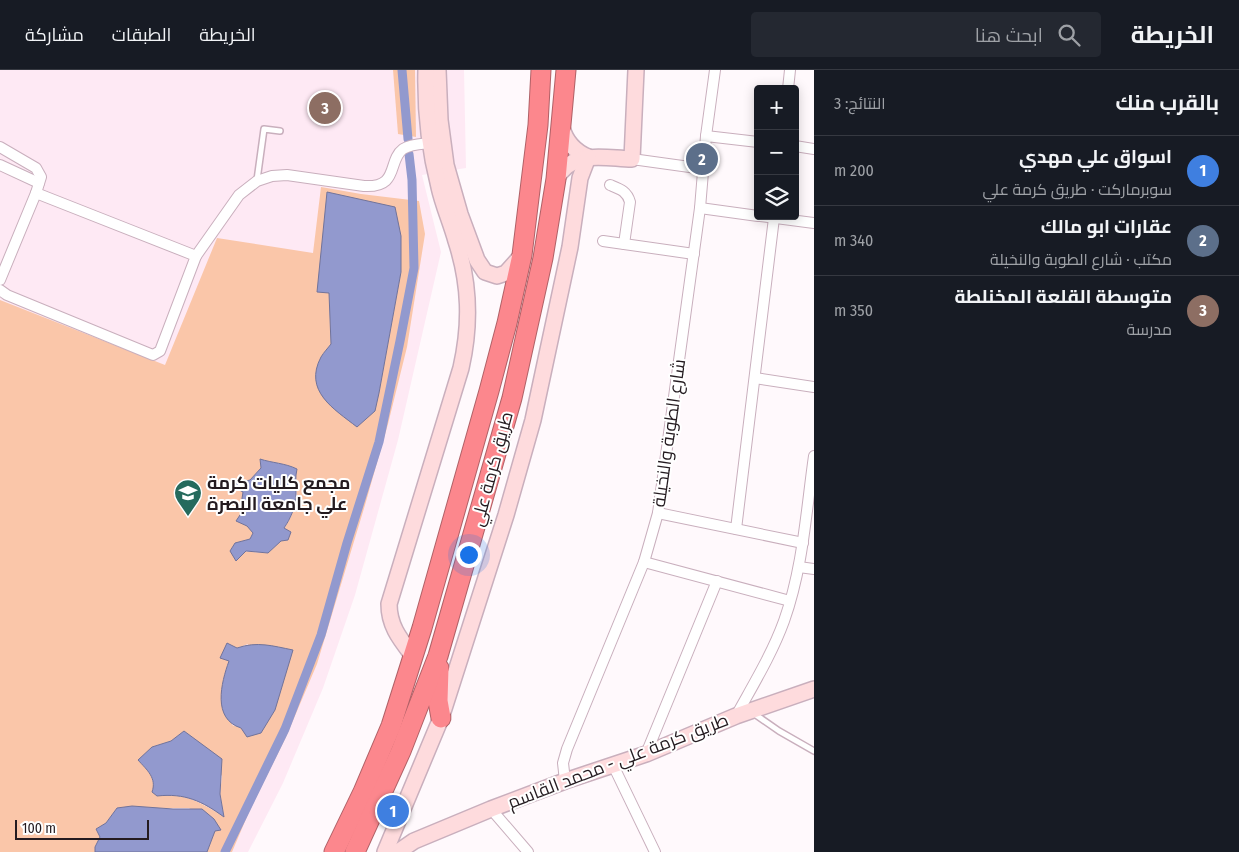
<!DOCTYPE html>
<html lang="ar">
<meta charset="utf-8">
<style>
body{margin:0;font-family:"Fira Sans Condensed",Cairo,sans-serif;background:#242831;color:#f1f3f6;direction:rtl}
.controls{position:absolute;right:15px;top:15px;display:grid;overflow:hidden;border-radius:5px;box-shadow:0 2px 12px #0003}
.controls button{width:45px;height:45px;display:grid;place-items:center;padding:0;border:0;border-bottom:1px solid #363941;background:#171b24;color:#f1f3f6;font:25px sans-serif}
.scale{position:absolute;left:15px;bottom:12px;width:134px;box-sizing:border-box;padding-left:5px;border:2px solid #241b20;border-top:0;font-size:14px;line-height:18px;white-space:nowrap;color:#241b20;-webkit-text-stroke:4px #fff;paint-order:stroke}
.you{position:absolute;left:468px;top:484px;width:18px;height:18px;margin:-12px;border:4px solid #fff;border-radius:50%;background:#1a73e8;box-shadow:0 0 0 8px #1a73e833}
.badge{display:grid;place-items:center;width:32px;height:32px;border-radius:50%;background:#8c9099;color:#fff;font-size:16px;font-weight:700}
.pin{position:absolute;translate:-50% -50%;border:2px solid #fff;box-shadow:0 1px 5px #0006}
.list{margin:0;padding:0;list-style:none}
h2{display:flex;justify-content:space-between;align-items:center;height:65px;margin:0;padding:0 20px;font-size:21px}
h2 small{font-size:16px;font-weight:400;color:#9ea1a6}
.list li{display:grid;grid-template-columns:32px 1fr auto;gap:15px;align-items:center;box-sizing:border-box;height:70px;padding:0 20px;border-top:1px solid #363941}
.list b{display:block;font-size:19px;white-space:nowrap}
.list p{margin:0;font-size:16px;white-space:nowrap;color:#9ea1a6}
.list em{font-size:16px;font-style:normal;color:#9ea1a6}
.icon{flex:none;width:28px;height:28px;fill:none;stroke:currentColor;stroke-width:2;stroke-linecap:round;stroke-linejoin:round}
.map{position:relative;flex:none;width:814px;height:782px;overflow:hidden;direction:ltr}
header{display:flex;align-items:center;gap:30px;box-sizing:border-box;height:70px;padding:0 25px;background:#171b24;border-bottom:1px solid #363941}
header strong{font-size:24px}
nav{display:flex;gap:28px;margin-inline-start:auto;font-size:18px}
.search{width:350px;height:45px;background:#242831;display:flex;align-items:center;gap:12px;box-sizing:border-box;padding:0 18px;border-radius:5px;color:#9ea1a6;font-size:19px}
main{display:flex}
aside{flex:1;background:#171b24}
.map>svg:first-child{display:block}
.built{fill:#fee9f4}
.green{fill:#fac6a9;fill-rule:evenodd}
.water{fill:#9299ce;stroke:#71739a}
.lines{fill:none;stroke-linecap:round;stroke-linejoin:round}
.canal{stroke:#9299ce;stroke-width:9}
.lane-casing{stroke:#c9afbd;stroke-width:8}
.street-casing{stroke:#c9afbd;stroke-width:12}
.secondary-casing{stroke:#c9afbd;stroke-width:18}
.highway-casing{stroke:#b06167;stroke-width:21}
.lane{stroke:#fff;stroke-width:5}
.street{stroke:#fff;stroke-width:10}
.secondary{stroke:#fedbdd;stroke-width:15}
.highway{stroke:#fc878d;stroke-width:19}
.labels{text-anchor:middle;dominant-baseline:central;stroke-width:4;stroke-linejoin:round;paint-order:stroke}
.street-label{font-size:18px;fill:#241b20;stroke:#fff}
.poi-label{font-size:18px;font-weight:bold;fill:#241b20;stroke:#fff;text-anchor:start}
</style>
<header>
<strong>الخريطة</strong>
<div class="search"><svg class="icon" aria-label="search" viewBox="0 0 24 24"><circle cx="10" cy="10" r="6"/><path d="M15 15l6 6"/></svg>ابحث هنا</div>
<nav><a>الخريطة</a><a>الطبقات</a><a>مشاركة</a></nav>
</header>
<main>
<aside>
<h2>بالقرب منك<small>النتائج: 3</small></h2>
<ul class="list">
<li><span class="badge" style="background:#3f7fe0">1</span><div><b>اسواق علي مهدي</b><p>سوبرماركت · طريق كرمة علي</p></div><em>200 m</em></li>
<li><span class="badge" style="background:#5c6f8a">2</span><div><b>عقارات ابو مالك</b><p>مكتب · شارع الطوبة والنخيلة</p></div><em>340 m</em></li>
<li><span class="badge" style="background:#8d6e63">3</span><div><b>متوسطة القلعة المخنلطة</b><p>مدرسة</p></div><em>350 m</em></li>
</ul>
</aside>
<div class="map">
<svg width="814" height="782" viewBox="0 0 814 782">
<rect width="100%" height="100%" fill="#fff9fc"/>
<path class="built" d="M0 0H464L466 98 422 105 441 182 398 370 355 525 323 618 283 713 248 782H0Z"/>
<g class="green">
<path d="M393 0H415L416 67 398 64Z"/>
<path d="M321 117 361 124 419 131 425 164 407 277 388 354 365 435 317 594 286 667 249 742 232 782H207L215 760H221L189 738H117L106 753 96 759 100 767 95 777V782H0V230L165 295 217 168 313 183ZM401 202 379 323 321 287 331 274 329 222 317 221ZM260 389C272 393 285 393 297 399L295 407 297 426 291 447 284 459 281 471 268 483 230 481 235 473 250 469 253 463C244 452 241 436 243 422L231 415 250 410 261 398ZM248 574 241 658 232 655 225 603 229 591 237 578ZM184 661 202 675 222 706 220 724 224 746C198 732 188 723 157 726L151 705 139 690 152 677 171 671Z"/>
</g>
<g class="water">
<path d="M327 122 395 137 401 166V202L379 323 375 341 357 357C334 339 303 321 321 287 324 282 328 278 331 274L329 223 317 222Z"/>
<path d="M260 389C272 393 285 393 297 399 295 407 296 415 296 423 296 436 291 448 284 458L291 462 288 470 281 471 268 483 246 481 236 491 230 481 235 473 250 469 253 463 247 456 236 451 244 439 241 435 243 422 230 415 250 410 261 398Z"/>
<path d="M227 573 237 578C257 571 273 576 293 580L275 640 261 663 247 667 241 658C212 649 221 613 229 591L220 588Z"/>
<path d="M184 661 222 689 220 724 224 747C202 731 185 723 157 726L152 722C157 708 147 700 138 690L152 677 171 671Z"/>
<path d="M132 736 173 739H202L214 749 221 760 215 761 207 782H95V777L100 767 96 759 106 753 117 738Z"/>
</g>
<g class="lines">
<g class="canal">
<path d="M402 0 408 69"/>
<path d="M225 782 285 659 321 565 347 473 379 372 400 271 414 198 412 110 409 84"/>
</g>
<g class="lane-casing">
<g id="lane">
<path d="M257 110 264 59 280 61"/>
<path d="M753 643 779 661 814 681"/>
</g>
</g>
<g class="street-casing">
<g id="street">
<path d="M788 19 790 0"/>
<path d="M706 66 758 72"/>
<path d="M795 76 814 79"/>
<path d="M0 77 36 98 41 107 36 123 0 210"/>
<path d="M632 89 704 99"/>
<path d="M0 95 39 113"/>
<path d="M610 115C620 119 627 121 630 132L624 174"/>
<path d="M700 138 758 146"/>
<path d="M760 146 814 153"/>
<path d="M603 171 694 184"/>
<path d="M196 186 239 125 257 111 272 106 287 105 364 116C400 118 387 91 403 79 411 74 421 74 430 73"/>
<path d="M0 220 7 225 153 285 160 281 196 186 36 123"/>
<path d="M755 308 814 317"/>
<path d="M658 443 803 473"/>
<path d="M736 459 774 148"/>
<path d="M644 492 790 531"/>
<path d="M799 497 814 499"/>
<path d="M736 646C753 615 772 584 784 551 803 498 806 442 814 386"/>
<path d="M646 684 717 511"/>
<path d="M613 695 655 782"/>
<path d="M565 711 563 693 567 679 644 492 658 443 700 138 706 66 715 0"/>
<path d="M491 739 528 782"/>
</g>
</g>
<g class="secondary-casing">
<g id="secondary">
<path d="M438 0 440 50 446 95 460 144 477 190 485 202 497 206 506 203 522 185"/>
<path d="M562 58C566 72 574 81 588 87"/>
<path d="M556 109C574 79 602 88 632 89L636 0"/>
<path d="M413 586C400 569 389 556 389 534L461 298C471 254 470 214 456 171 451 153 443 135 439 117 429 78 425 40 426 0"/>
<path d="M385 782 441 648 506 445 533 350 570 177 580 108 588 87"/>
<path d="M398 782 414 771 491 739 565 711 646 684 736 646 814 619"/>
</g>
</g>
<g class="highway-casing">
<g id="highway">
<path d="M439 598 438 631 441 648"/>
<path d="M334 782 363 722 391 656 422 558 489 321 507 253 522 185 538 55 541 0"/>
<path d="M355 782 401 681 438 586 512 328 543 188 556 109 566 0"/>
</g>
</g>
<use href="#lane" class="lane"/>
<use href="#street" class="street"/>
<use href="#secondary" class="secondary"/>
<use href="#highway" class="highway"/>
</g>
<defs>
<g id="university-pin" transform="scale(1.4375)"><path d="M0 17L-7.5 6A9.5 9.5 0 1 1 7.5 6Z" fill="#256a5d" stroke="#fff"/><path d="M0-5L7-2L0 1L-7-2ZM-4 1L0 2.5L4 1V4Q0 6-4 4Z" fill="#fff"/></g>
</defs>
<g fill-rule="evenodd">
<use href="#university-pin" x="188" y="423"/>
</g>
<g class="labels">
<g class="street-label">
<text transform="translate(669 363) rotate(-82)">شارع الطوبة والنخيلة</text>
<text transform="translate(492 399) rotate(-75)">طريق كرمة علي</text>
<text transform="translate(618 691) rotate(-21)">طريق كرمة علي - محمد القاسم</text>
</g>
<g class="poi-label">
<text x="207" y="413">مجمع كليات كرمة<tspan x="207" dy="21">علي جامعة البصرة</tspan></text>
</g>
</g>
</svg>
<div class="controls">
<button>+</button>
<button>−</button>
<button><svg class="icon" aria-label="layers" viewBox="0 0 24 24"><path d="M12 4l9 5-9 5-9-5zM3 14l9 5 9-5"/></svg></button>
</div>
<div class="scale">100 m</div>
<div class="you"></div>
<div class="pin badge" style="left:393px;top:741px;background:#3f7fe0">1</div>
<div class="pin badge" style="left:702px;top:89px;background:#5c6f8a">2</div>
<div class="pin badge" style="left:325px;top:38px;background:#8d6e63">3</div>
</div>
</main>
